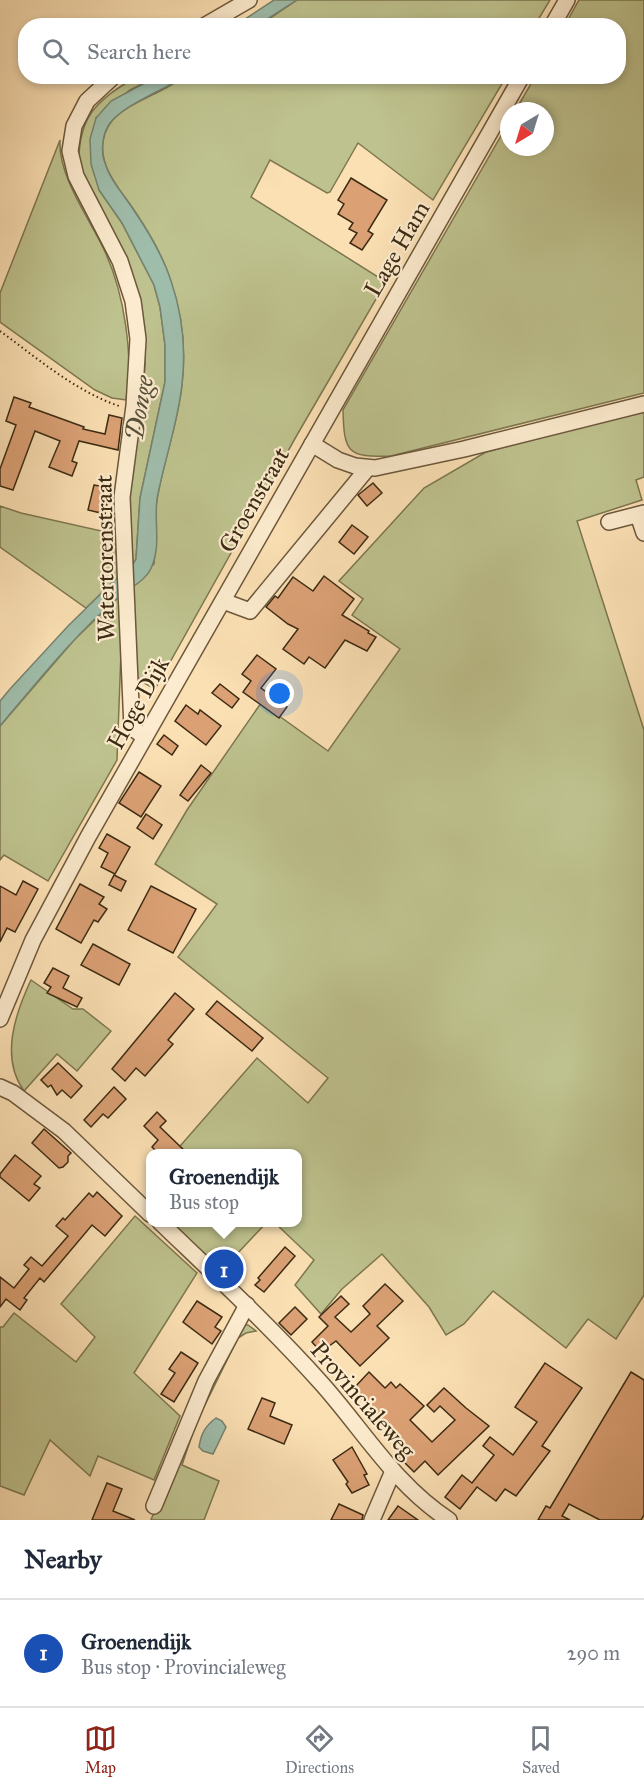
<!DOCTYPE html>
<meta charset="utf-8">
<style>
body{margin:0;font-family:"IM FELL Great Primer",serif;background:#f6f6f7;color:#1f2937}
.compass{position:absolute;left:500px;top:102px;width:54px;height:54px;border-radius:50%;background:#fff;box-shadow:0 3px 9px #0003;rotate:218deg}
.you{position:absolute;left:280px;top:694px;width:21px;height:21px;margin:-15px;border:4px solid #fff;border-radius:50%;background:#1a73e8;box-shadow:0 0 0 9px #1a73e833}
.badge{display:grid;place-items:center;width:39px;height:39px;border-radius:50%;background:#8f2418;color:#fff;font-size:20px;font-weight:700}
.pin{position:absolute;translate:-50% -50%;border:3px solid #fff;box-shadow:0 2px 6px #0006}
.popup{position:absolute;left:146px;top:1149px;width:156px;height:78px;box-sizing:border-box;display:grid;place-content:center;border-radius:12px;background:#fff;filter:drop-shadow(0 2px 4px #0005);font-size:20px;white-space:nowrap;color:#747a83}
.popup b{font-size:22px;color:#1f2937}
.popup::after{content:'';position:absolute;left:50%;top:100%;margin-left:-12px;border:12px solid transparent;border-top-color:#fff}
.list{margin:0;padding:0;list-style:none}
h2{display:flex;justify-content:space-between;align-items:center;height:78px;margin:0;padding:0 24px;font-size:26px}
h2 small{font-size:20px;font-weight:400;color:#747a83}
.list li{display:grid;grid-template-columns:39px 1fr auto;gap:18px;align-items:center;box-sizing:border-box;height:108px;padding:0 24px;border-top:2px solid #e0e1e3}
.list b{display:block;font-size:22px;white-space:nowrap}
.list p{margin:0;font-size:20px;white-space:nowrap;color:#747a83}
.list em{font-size:20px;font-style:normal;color:#747a83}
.icon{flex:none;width:33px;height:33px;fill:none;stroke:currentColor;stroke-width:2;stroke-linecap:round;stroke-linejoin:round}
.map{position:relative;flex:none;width:644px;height:1520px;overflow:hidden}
.search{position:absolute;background:#fff;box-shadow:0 3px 9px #0003;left:18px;right:18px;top:18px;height:66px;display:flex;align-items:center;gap:15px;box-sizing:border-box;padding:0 21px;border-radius:24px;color:#747a83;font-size:22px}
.sheet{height:186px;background:#fff}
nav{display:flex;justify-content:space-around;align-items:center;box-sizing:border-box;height:84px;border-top:2px solid #e0e1e3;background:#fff;font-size:16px;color:#747a83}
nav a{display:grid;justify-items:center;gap:3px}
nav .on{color:#8f2418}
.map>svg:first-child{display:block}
.green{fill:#bec28e;stroke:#7d7650;stroke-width:1.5}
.water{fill:#9fbdab;stroke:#77836e;stroke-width:1.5}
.building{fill:#dba175;stroke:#3c2b13;stroke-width:1.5}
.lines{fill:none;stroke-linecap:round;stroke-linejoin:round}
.minor-casing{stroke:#6c583b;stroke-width:18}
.path{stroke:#3c2b13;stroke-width:2;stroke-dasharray:1.5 3;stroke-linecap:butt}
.minor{stroke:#fcebce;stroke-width:15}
.labels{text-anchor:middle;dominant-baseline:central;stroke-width:4.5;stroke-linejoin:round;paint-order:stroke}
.street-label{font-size:24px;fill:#3c2b13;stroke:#fcebce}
.water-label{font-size:26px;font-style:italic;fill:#555039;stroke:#fcebce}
</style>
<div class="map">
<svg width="644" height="1520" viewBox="0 0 644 1520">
<rect width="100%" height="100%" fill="#fbe0b4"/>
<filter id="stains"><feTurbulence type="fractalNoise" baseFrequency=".00333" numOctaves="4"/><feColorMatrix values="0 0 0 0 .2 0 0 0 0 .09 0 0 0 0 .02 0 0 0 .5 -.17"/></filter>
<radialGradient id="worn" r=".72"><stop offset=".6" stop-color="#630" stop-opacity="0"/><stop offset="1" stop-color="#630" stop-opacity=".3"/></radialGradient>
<g class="green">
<path d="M297 0H550L535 25 259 26Z"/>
<path d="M579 0H644V393L391 456C347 458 344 452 343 410L509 122V147H545V111H515L535 77 618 76V26L565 25Z"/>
<path d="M136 77H156L130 90 96 118 99 190 122 223 154 285 160 307 165 345V382L140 498 136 559 129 571 128 507 143 394 145 363 143 330 79 168C77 118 95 101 136 77Z"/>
<path d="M185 77H506L433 200 358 143 330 192 327 193 270 160 251 197 386 282 297 435 155 689 142 682 135 674 129 588 154 564C156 543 154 521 157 500 163 461 178 424 182 385 186 351 182 314 171 282 164 258 150 234 136 213 122 191 99 170 103 141 108 111 138 103 162 90 170 86 177 81 185 77Z"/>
<path d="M60 140C58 178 91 220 106 254 124 294 134 357 126 400L112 398 95 390 0 322V293Z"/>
<path d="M644 411V477L636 480 642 500 577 521 644 730V1295L616 1339 588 1319 566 1348 493 1291 464 1324 446 1335 429 1307 382 1254 342 1289 321 1314 295 1285 314 1260 275 1223 298 1222V1154L174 1153 257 1058 308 1103 328 1078 178 957 217 904 155 864 187 810 261 703 328 751 400 649 352 615 363 599 339 581 424 488 486 452Z"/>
<path d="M0 506 21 513 115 534 118 577 86 608 0 547Z"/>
<path d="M120 596 122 625 117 760 48 881 4 855 0 860V726L75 639Z"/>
<path d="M31 980 73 1009H83L111 1031 77 1071 57 1054 24 1091C0 1058 15 1014 31 980Z"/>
<path d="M135 1216 197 1273 134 1373 180 1416 154 1480 98 1456 90 1476 50 1440 24 1495 0 1486V1327H3L14 1313 76 1362 95 1337 61 1304Z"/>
<path d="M172 1223H266L222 1270Z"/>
<path d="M244 1325H248L256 1331 246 1333 238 1338 196 1423 182 1465 219 1481 204 1520H151L189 1419Z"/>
</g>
<g class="water">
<path d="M274 0H297L258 25H236Z"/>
<path d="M156 77H185C166 88 116 108 107 128 102 137 101 154 105 163 110 180 124 195 133 209 148 231 163 256 171 281 182 313 186 350 182 384 178 423 164 461 157 499 154 521 161 545 152 566 147 580 131 587 120 596 75 634 38 681 0 726V701L10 689 68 626 118 577 129 571 136 559 140 498 165 382V345L160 307 154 285 122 223 99 190 91 164 90 139 96 118 111 101Z"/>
<path d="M216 1418 222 1421 226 1427 213 1454 203 1451 199 1447C201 1434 205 1426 216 1418Z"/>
</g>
<g class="building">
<path d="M351 178 387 200 368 231 373 234 362 250 350 243 357 233 349 229 353 223 338 214 344 204 338 200Z"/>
<path d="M14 397 31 403 29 407 84 427 83 429 105 434 109 415 122 418 118 450 79 441 72 461 77 463 72 476 49 467 60 441 35 431 13 490 0 486V469L16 425 6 421Z"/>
<path d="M373 483 382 493 367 506 358 495Z"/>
<path d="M94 485 110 488 105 514 88 510Z"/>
<path d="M352 525 368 537 354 554 339 542Z"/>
<path d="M324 576 354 599 342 615 369 631 368 633 376 637 367 651 345 640 325 668 309 657 304 664 283 649 298 629 288 624 266 607 275 596 278 598 293 577 313 591Z"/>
<path d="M257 655 276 669 261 688 287 707 279 718 243 692 251 681 242 674Z"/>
<path d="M220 684 239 699 232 708 212 693Z"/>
<path d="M186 705 198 714 200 710 221 726 206 745 175 721Z"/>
<path d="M164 735 178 746 172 755 157 744Z"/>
<path d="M201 765 211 773 188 801 180 795Z"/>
<path d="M139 772 161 786 141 817 119 803Z"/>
<path d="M146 814 162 825 153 839 137 828Z"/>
<path d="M107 834 130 847 115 874 101 867 108 853 99 848Z"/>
<path d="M114 875 126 881 121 891 109 885Z"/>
<path d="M23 881 38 889 15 932 7 928 0 942V886L16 895Z"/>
<path d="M80 884 104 897 99 904 107 909 98 922 94 920 81 943 56 929Z"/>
<path d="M151 886 196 909 173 953 128 930Z"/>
<path d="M93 944 130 964 119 985 81 965Z"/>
<path d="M53 968 69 976 63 988 82 998 77 1007 47 993 51 987 44 983Z"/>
<path d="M175 993 194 1009 168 1040 173 1044 145 1076 136 1068 125 1081 112 1069Z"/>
<path d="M217 1001 263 1038 252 1051 206 1014Z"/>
<path d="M58 1063 82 1086 71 1098 62 1090 57 1095 51 1085 48 1087 41 1080Z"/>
<path d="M114 1087 126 1099 108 1118 103 1114 91 1127 84 1120Z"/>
<path d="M157 1112 166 1121 160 1127 188 1154H159L152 1147 158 1140 144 1126Z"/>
<path d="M44 1129 71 1153 68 1156V1162L63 1167 59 1168 32 1143Z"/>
<path d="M15 1155 41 1176 34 1184 40 1188 29 1201 0 1177V1174Z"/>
<path d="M97 1192 122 1216 105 1236 92 1225 44 1282 40 1278 24 1298 27 1300 20 1310 6 1299 0 1307V1277L14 1288 29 1269 24 1265 31 1257 42 1266 68 1236 56 1226 63 1218 65 1220 89 1193 93 1197Z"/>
<path d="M285 1247 295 1256 264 1292 255 1285 260 1280 258 1278Z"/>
<path d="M385 1284 403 1301 377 1326 389 1338 360 1366 336 1341 321 1352 312 1342 328 1326 319 1317 341 1296 349 1304 335 1317 351 1332 370 1314 363 1306Z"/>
<path d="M197 1301 222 1317 215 1327 221 1331 212 1344 183 1322Z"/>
<path d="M295 1307 307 1319 291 1335 279 1323Z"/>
<path d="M181 1352 198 1363 174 1402 161 1394 175 1373 169 1369Z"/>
<path d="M545 1363 582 1388 542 1446 550 1451 516 1496 505 1489 496 1501 477 1487 460 1509 445 1497 462 1475 472 1483 494 1455 483 1446 490 1437 513 1455 537 1422 515 1407Z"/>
<path d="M369 1372 385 1388 391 1382 396 1388 400 1384 424 1406 410 1420 432 1442 455 1420 440 1406 434 1412 427 1405 444 1388 466 1408 489 1426 438 1475 425 1461 414 1472 399 1457 406 1450 376 1420 379 1416 355 1392 357 1391 354 1388Z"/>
<path d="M631 1372 644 1380V1515L641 1520H600L569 1504 562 1516 570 1520H538L546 1506 550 1508Z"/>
<path d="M262 1398 275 1403 270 1416 292 1425 284 1444 248 1429Z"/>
<path d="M352 1447 367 1474 364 1475 369 1485 352 1493 346 1484 348 1482 333 1460Z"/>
<path d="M107 1483 122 1489 113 1511 135 1520H92Z"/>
<path d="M339 1504 363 1515 362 1520H331Z"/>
<path d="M398 1506 418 1520H388Z"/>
</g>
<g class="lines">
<g class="minor-casing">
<g id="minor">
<path d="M204 26 249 0"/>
<path d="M552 26 567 0"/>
<path d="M114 76 87 101 74 126 70 151 76 176 120 261 133 301 138 339 134 406 122 497 132 728 145 737"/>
<path d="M312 444 338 460 355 466 375 468 464 449 644 404"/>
<path d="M638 515 644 533"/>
<path d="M609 522 644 513"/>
<path d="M223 601 250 611 367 469"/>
<path d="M0 1019 33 940 88 837 522 76"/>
<path d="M0 1087 13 1093 64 1131 150 1214"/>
<path d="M160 1222C215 1275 271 1327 322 1384 363 1430 396 1486 449 1520"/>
<path d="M154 1506 206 1381 247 1305"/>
<path d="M372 1520 393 1471"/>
</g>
</g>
<path class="path" d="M0 331C37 358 75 391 119 406"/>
<use href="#minor" class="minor"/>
</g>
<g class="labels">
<g class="street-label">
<text transform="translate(397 249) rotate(-60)">Lage Ham</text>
<text transform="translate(254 500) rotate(-60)">Groenstraat</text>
<text transform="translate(105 558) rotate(-91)">Watertorenstraat</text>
<text transform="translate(138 703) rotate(-61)">Hoge Dijk</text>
<text transform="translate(363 1400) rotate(49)">Provincialeweg</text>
</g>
<g class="water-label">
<text transform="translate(139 408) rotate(-80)">Donge</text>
</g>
</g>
<rect width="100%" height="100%" filter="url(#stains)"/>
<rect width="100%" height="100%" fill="url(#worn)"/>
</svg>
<svg class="compass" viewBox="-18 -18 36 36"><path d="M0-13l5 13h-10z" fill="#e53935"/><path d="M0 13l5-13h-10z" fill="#747a83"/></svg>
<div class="you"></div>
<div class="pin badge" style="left:224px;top:1269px;background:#1a4fb4">1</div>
<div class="popup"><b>Groenendijk</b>Bus stop</div>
<div class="search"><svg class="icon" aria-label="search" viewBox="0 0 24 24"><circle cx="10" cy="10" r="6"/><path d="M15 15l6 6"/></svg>Search here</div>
</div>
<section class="sheet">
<h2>Nearby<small></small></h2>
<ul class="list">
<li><span class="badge" style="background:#1a4fb4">1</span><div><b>Groenendijk</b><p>Bus stop · Provincialeweg</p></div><em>290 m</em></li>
</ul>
</section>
<nav>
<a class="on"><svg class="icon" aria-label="map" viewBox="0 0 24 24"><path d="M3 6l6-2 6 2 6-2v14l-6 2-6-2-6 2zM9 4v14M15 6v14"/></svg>Map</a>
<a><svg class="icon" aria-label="directions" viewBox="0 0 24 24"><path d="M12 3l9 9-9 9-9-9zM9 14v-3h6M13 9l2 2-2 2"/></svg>Directions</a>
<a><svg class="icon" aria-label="saved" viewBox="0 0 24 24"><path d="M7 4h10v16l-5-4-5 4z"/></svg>Saved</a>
</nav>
